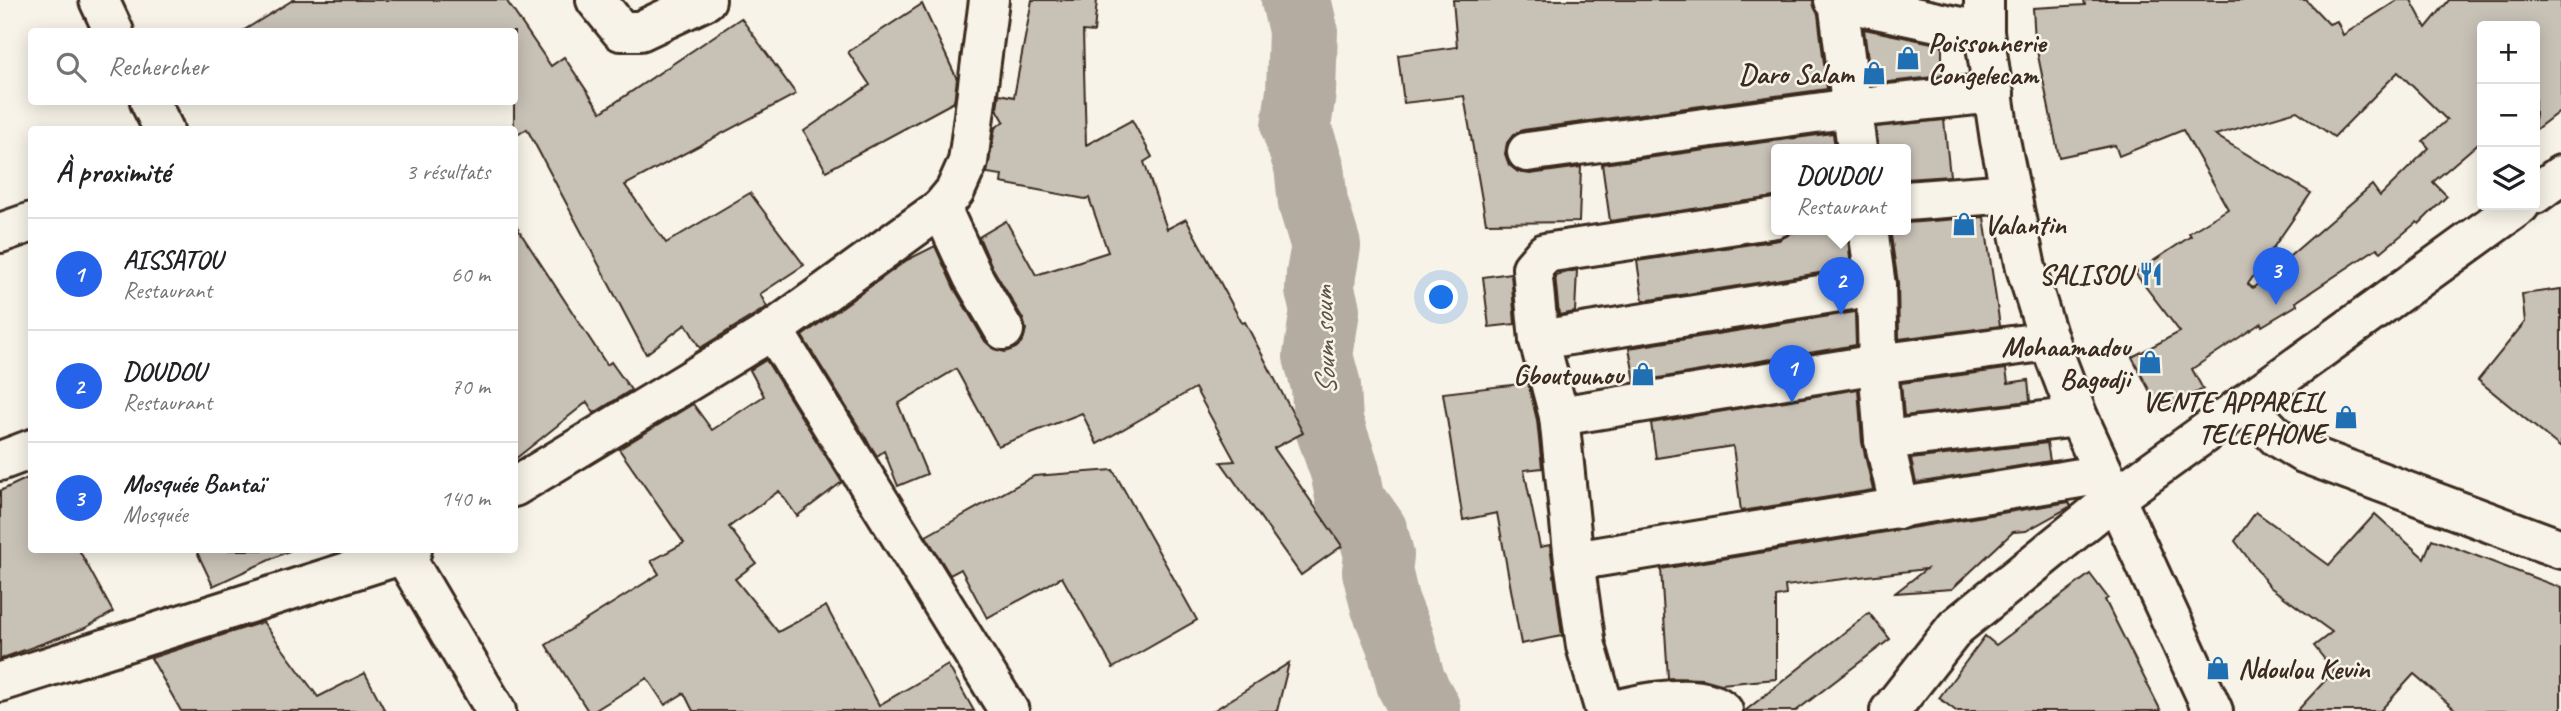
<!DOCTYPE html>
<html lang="fr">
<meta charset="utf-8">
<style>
body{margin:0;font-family:Caveat,sans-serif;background:#f6f6f6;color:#202124}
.controls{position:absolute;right:21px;top:21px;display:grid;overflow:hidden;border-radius:7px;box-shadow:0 4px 18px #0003}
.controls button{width:63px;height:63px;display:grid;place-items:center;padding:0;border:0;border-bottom:2px solid #e0e0e0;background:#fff;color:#202124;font:35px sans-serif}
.you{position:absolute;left:1442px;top:298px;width:24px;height:24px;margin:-18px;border:5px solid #fff;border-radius:50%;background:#1a73e8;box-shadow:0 0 0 10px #1a73e833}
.badge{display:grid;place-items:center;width:46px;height:46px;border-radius:50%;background:#2563eb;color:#fff;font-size:23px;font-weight:700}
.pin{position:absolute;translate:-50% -58px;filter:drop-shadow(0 2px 4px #0008)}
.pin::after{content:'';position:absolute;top:37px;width:24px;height:21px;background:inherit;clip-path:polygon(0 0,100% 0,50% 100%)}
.popup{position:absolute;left:1771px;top:144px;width:140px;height:91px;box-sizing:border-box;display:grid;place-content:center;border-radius:7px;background:#fff;filter:drop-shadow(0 2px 5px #0005);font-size:23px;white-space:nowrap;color:#757577}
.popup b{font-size:26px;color:#202124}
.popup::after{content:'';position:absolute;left:50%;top:100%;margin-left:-14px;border:14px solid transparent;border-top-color:#fff}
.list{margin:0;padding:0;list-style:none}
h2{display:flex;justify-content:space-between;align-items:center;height:91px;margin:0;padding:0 28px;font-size:30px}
h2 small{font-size:23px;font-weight:400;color:#757577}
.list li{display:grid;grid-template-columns:46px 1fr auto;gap:21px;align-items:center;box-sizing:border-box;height:112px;padding:0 28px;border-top:2px solid #e0e0e0}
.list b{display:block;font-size:26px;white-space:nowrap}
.list p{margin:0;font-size:23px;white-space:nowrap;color:#757577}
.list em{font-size:23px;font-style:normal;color:#757577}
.icon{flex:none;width:38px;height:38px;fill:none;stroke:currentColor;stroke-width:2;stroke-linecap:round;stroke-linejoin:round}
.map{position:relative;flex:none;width:2561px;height:711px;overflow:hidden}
.search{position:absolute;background:#fff;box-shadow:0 4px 18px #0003;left:28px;top:28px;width:490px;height:77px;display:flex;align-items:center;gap:18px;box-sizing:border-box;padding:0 24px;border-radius:7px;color:#757577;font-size:26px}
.panel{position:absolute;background:#fff;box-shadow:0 4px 18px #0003;left:28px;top:126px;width:490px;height:427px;border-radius:7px}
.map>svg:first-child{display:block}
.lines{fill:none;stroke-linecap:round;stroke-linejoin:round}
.river{stroke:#b4aca0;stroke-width:70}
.building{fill:#c8c1b6;stroke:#3b2a1e;stroke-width:2;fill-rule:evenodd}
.minor-casing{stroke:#3b2a1e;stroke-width:44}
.major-casing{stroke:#3b2a1e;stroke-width:44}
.minor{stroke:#f7f3e8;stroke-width:38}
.major{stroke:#f7f3e8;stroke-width:38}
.labels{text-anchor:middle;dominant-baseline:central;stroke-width:5;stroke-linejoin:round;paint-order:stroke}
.poi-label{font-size:28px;font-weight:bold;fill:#3b2a1e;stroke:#f7f3e8;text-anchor:end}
.water-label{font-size:30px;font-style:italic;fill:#5f5145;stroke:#f7f3e8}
</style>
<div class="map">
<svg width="2561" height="711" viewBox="0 0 2561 711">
<rect width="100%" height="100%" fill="#f7f3e8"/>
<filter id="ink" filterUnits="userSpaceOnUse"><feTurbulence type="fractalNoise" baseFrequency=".0143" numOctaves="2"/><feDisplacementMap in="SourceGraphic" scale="14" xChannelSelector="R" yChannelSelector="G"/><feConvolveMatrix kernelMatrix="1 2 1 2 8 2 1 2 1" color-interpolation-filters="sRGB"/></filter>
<g filter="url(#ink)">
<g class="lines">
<path class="river" d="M1296 0 1303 30 1301 92 1296 127 1309 166 1313 203 1326 246 1321 274 1320 290 1325 310 1318 356 1326 386 1328 422 1345 471 1351 501 1373 532 1379 555 1377 571 1385 604 1400 641 1411 683 1426 711"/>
</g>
<g class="building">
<path d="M293 0H506L551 66 564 57 601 112 741 18 796 94 625 185 666 243 750 193 804 265 760 294 767 307 700 348 686 324 646 354 527 129 514 137V32H241Z"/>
<path d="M1032 0H1097L1094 32 1083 31 1086 145 1132 120 1152 157 1144 162 1167 229 1186 219 1242 323 1245 322 1303 433 1274 448 1342 546 1301 575 1221 462 1235 461 1195 388 1097 444 1082 413 998 446 956 369 898 404 927 474 898 486 884 451 877 456 802 336 907 260 935 246 954 288 985 341 994 349 1005 352 1016 348 1023 341 1026 329 1023 319 992 267 979 237 1006 221 1036 275 1108 252 1089 198 1085 199 1001 183 1002 175 987 173 995 128 1004 121 997 109 999 94 1014 97Z"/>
<path d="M1453 0H1813L1818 14 1827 89 1523 130 1513 135 1507 143 1505 154 1509 165 1518 172 1530 174 1581 167 1579 222 1486 223 1464 96 1404 103 1398 55 1457 47Z"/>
<path d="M2084 0H2306L2329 24 2337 21 2343 35 2398 0H2411L2426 28 2449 0H2561V110L2535 130V26H2482V140L2433 182 2447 196 2419 224 2417 222 2381 252 2377 248 2296 302 2297 305 2262 326 2261 323 2192 369 2203 389 2160 411 2132 357 2180 332 2135 273 2191 236 2189 233 2228 209 2183 130 2119 156 2115 145 2059 157 2035 41 2033 8 2085 5ZM2398 72 2447 120 2423 141 2429 148 2380 196 2372 185 2253 288 2248 284 2311 193 2215 135 2297 111 2334 137Z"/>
<path d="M922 4 957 79 954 102 826 171 804 131 870 85 848 52Z"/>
<path d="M1864 29 1942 45V76L1871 84Z"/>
<path d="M1944 120 1950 176 1906 179V149H1878L1876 127Z"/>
<path d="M1833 133 1835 149H1776V197L1610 221 1602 164Z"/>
<path d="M1984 217 2000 326 1899 339 1898 283 1890 229H1906V223Z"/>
<path d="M514 223 607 365 611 362 631 390 594 413 587 402 514 460Z"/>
<path d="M1813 229H1847L1851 268 1643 301 1637 261 1779 240 1791 233Z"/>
<path d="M1577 270 1575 312 1559 315 1555 275Z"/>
<path d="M1511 273 1515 324 1489 327 1483 277Z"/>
<path d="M2561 289V448L2478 380 2525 322 2522 294Z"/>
<path d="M1855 312 1856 345 1635 382 1629 348Z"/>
<path d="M766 360 842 482 797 516 779 491 729 527 756 563 735 579 778 632 826 606 879 705 948 665 974 711H693L684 693 665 705 647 678 594 711H588L546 645 659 574 651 561 684 543 619 449 693 404 712 430 764 396 750 370Z"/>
<path d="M2006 369 2008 383 2028 380 2030 401 1904 416 1901 383Z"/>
<path d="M1528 383 1537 420 1542 468 1524 470 1540 547 1550 545 1562 636 1521 644 1497 513 1463 520 1443 393Z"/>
<path d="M1858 389 1862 442 1873 490 1741 511 1733 446 1656 458 1651 423Z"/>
<path d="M2047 443 2050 461 1916 483 1911 459Z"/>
<path d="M1113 470 1197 620 1113 668 1062 577 987 618 961 569 950 575 926 536 1034 476Z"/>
<path d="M32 476V550H79L113 612 85 628 0 659V491Z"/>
<path d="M2069 502 2071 506 2026 531 2013 532 1952 589 1895 593 1926 569 1785 586 1786 595 1776 597V679L1721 684 1703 679 1668 678 1661 569Z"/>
<path d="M2256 512 2329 565 2375 514 2424 558 2432 539 2561 588V711H2457L2414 674 2380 711H2297L2334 671 2314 646 2332 632 2270 587 2235 541Z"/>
<path d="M196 550H291L213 586Z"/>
<path d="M2090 574 2108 598 2105 600 2161 711H1956L1939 698 1985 636 1996 645Z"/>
<path d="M1869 613 1890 639 1796 711H1745Z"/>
<path d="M263 622 318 697 365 673 385 711H181L151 658Z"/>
<path d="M1289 663 1277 711H1213Z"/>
</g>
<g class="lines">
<g class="minor-casing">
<g id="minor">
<path d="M99 0 114 32"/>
<path d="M596 0 621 31H640L706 0"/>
<path d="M989 0 968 162 955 191 941 208 973 277 1004 330"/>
<path d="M1834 0 1984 32"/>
<path d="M1838 1 1857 149"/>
<path d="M150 102 164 130"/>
<path d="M1527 152 1852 108 1994 93"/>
<path d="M1906 201 2010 193"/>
<path d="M1868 229 1876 286 1878 364 1884 440 1900 509"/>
<path d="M0 233 32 222"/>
<path d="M773 330 1009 711"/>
<path d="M1539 340 1876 286"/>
<path d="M2245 404 2277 437 2303 453 2561 549"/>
<path d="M1559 416 1878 364 2049 341"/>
<path d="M1884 440 2078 417"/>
<path d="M0 461 32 449"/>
<path d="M514 487 773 330 941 208"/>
<path d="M401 550 496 711"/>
<path d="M1574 561 2104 474"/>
<path d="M0 682 404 554 412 550"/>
<path d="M1605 711 1586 646 1574 561 1559 416 1539 340 1532 268 1545 253 1776 218"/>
<path d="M1614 711C1638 703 1704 690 1723 711"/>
</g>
</g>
<g class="major-casing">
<g id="major">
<path d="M1984 0V32L2000 140 2026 268 2049 341 2078 417 2213 711"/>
<path d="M2535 194 2561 175"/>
<path d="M1890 711 1956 627 2115 498 2520 205"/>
</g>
</g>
<use href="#minor" class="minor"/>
<use href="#major" class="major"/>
</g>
</g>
<defs>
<g id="shop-bare" transform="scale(1.89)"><path d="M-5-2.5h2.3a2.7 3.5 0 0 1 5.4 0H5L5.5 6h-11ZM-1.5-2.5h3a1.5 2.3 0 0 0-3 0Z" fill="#1f6fb2" stroke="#f7f3e8" stroke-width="2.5" paint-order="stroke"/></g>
<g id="restaurant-bare" transform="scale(1.89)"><path d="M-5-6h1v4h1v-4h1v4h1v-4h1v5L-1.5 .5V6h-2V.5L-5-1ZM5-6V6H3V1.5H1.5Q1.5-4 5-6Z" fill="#1f6fb2" stroke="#f7f3e8" stroke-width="2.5" paint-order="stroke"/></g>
</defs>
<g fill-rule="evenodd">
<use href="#shop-bare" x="1908" y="58"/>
<use href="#shop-bare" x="1874" y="73"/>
<use href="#shop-bare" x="1964" y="224"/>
<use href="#restaurant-bare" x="2151" y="274"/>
<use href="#shop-bare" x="2150" y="362"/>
<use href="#shop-bare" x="1643" y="374"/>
<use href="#shop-bare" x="2346" y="417"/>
<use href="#shop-bare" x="2218" y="668"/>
</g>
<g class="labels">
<g class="poi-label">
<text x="1928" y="42" text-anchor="start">Poissonnerie<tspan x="1928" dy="32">Congelecam</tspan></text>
<text x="1854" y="73">Daro Salam</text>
<text x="1984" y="224" text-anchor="start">Valantin</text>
<text x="2131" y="274">SALISOU</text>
<text x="2130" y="346">Mohaamadou<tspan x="2130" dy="32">Bagodji</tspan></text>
<text x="1623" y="374">Gboutounou</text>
<text x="2326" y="401">VENTE APPAREIL<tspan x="2326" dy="32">TELEPHONE</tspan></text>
<text x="2238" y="668" text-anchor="start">Ndoulou Kevin</text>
</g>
<g class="water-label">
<text transform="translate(1324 341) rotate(-92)">Soum soum</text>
</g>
</g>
</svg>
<div class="controls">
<button>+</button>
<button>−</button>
<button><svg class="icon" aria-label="layers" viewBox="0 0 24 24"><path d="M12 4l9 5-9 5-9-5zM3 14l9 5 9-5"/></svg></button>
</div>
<div class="you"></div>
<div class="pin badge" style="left:1792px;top:403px">1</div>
<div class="pin badge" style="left:1841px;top:315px">2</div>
<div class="popup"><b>DOUDOU</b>Restaurant</div>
<div class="pin badge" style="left:2276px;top:305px">3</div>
<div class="search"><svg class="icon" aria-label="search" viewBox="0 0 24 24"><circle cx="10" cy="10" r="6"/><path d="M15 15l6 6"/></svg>Rechercher</div>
<section class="panel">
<h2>À proximité<small>3 résultats</small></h2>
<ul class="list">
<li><span class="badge">1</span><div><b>AISSATOU</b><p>Restaurant</p></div><em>60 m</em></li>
<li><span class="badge">2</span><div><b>DOUDOU</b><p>Restaurant</p></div><em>70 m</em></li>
<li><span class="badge">3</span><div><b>Mosquée Bantaï</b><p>Mosquée</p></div><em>140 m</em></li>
</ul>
</section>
</div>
